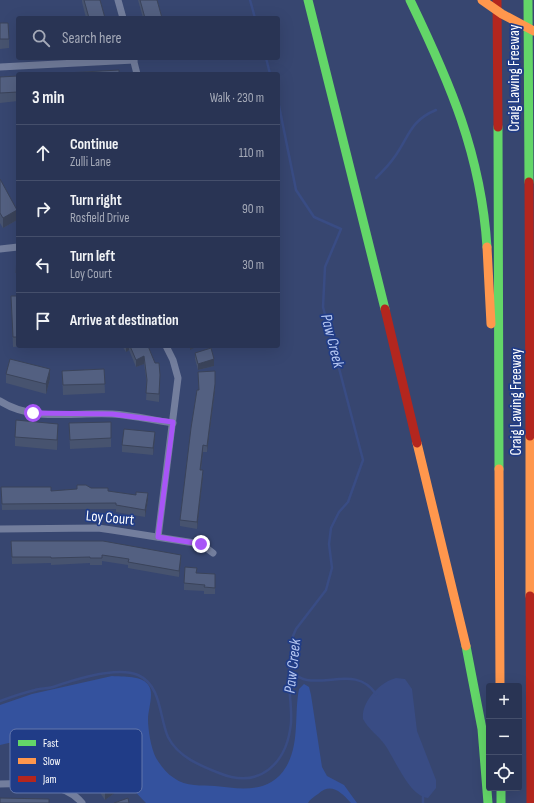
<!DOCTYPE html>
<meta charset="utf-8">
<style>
body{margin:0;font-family:"Sofia Sans Condensed",sans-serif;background:#313c5a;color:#f1f3f6}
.controls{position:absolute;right:12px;bottom:12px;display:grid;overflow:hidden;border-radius:4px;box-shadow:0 4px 16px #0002}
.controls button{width:36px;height:36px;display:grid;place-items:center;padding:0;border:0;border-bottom:1px solid #454f6b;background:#293454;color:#f1f3f6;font:20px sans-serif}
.stop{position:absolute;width:12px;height:12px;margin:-9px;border:3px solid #a855f7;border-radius:50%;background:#fff}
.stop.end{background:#a855f7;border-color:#fff;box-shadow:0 1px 4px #0008}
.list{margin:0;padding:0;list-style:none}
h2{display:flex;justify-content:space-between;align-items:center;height:52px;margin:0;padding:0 16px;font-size:17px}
h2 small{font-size:13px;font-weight:400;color:#a5aab8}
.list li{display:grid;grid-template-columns:26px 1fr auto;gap:12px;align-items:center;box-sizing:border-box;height:56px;padding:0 16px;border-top:1px solid #454f6b}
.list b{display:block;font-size:15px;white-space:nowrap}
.list p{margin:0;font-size:13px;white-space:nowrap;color:#a5aab8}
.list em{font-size:13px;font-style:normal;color:#a5aab8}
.icon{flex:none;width:22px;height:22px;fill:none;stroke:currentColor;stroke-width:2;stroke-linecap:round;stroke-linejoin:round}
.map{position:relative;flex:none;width:534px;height:803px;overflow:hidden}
.search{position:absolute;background:#293454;box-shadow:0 4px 16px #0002;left:16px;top:16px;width:264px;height:44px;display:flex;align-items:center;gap:10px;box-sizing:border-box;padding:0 14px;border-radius:4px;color:#a5aab8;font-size:15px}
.panel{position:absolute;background:#293454;box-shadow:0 4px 16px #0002;left:16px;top:72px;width:264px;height:276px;border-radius:4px}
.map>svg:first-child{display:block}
.green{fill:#34529e}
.water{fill:#394c84}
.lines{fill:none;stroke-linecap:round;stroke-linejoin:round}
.stream{stroke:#394c84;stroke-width:2.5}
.street{stroke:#737e9d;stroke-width:7}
.fast{stroke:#63d668;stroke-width:9}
.slow{stroke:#ff974d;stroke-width:9}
.jam{stroke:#b3261e;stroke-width:9}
.slow-bridge{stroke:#ff974d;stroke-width:9}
.wall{fill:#47536f}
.shaded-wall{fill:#3a435a}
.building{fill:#536081;stroke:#3a435a}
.route{stroke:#a855f7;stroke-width:5}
.labels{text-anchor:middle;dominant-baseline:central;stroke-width:3.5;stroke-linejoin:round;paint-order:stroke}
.street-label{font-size:15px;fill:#fff;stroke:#203c87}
.water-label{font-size:16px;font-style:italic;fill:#b6c7f2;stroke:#203c87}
.key{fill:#203c87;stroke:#6376ab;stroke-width:1}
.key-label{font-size:11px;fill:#fff}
</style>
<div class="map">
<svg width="534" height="803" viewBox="0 0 534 803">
<rect width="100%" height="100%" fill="#374670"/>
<path class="green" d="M112 676C123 677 143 675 149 686 154 694 148 710 148 719 148 730 151 748 156 758 161 766 166 773 174 778 186 787 202 785 215 786 241 789 270 794 286 767 300 744 294 714 299 689L304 684 309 687 311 695 322 767 327 776 344 785 357 803H351C341 792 331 782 318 794 314 797 310 799 308 803H146C135 792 125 779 114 769 79 738 45 733 0 745V705L32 694Z"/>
<path class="water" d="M396 678 405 679 412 689 417 731 436 780V788L428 798C409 796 395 759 385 745 379 736 368 729 363 719 361 702 380 682 396 678Z"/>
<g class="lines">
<g class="stream">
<path d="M250 0 255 18"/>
<path d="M266 58 270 74"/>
<path d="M376 178C382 172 388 166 393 159 409 138 409 121 436 110"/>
<path d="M290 671C295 675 301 679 307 680 332 684 358 668 376 694"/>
<path d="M0 701C11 697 23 693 35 690 40 688 47 689 53 687 73 680 117 666 138 675 162 686 159 717 168 737 178 757 201 766 219 773 260 790 287 763 291 723 292 708 289 693 289 678 290 664 291 649 293 636L296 629 326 590 332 568 329 544 331 528 339 512 348 502 363 460 323 307 325 267 341 229 314 217 296 190 278 101"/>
<path d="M423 794V803"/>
</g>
<g class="street">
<path d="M118 0 123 18"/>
<path d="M133 58 137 74"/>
<path d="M0 67 134 60"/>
<path d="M0 249 18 247"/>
<path d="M0 401C32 422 76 412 112 414 132 415 152 420 173 423"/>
<path d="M0 529 98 528 112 530 201 544 213 553"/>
<path d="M158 537 178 378 173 360 166 346"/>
<path d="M0 784C26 784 64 780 82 803"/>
</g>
<g class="fast">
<path d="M308 0 385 309"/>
<path d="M410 0C450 83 481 154 487 247"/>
<path d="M528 0 529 182"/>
<path d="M498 127 499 469"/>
<path d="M466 646 482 729 488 803"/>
<path d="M501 788V803"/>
</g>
<g class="slow">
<path d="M487 247 491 324"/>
<path d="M530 436V596"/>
<path d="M417 443 466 646"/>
<path d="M499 469 500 686"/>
</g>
<g class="jam">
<path d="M497 0 498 127"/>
<path d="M529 182 530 436"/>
<path d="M385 309 417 443"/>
<path d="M530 596 531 803"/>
</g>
<path class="slow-bridge" d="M482 0 502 14 534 31"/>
</g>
<g class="wall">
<path d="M82 0H100L105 18H86L82 2Z"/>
<path d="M138 0H157L162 18H143Z"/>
<path d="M0 23 9 39V48L0 49Z"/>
<path d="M18 76V101L0 103V77Z"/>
<path d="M0 179 17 220 3 228 0 223Z"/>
<path d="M18 256V282H16V273Z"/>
<path d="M11 296H18V346H29L13 347Z"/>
<path d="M122 346H148L160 383 159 402 146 400 147 384 144 364 136 367 129 350 126 352Z"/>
<path d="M195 353 214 366 198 370 195 359Z"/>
<path d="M104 369 105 393 63 395 62 371Z"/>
<path d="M198 372 215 390 207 452H203L201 470 203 476 197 529 180 526V520L199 390Z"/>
<path d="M6 374 50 379 46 394 6 383Z"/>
<path d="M69 423 111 438V447L70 449Z"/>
<path d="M58 433 57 450 15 446V437Z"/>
<path d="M155 438 153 455 122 452V445Z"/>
<path d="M1 487 51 491 77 489 91 488 108 491 148 500 145 517 116 512V509L2 510Z"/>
<path d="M11 541 181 561 179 577 128 568V565L102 561V565H90V563L51 565V563L12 564Z"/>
<path d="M197 573 215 574V594H204V591L184 590V583Z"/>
<path d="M58 755 56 768 24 763V757Z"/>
<path d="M81 762 77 774 66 771V765Z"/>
<path d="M85 772 102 776 93 785 85 779Z"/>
<path d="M99 784 116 792 105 800 99 791Z"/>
</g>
<g class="shaded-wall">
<path d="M17 210V220L3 228V218Z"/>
<path d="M126 346H129V350L126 352Z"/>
<path d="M190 346H198L190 350Z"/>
<path d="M144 356V364L136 367V360Z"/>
<path d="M214 359V366L198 370V364Z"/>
<path d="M50 369V379L46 394V384Z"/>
<path d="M160 375V383L159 402V394Z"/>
<path d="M215 384V390L207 452V446Z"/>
<path d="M58 424V433L57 450V440Z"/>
<path d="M155 432V438L153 455V448Z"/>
<path d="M203 445V452L200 476V470Z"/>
<path d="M203 470V476L197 529V522Z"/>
<path d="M148 493V500L145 517V510Z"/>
<path d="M181 555V561L179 577V571Z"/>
<path d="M58 749V755L56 768V762Z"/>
<path d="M81 756V762L77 774V768Z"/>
<path d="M102 769V776L93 785V779Z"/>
<path d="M116 786V792L105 800V793Z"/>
</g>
<g class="building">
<path d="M84 0H100L105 18H89Z"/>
<path d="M140 0H157L162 18H145Z"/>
<path d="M0 23H8L9 39H0Z"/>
<path d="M119 70V74H48Z"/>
<path d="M18 76V92L0 93V77Z"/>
<path d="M0 179 17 210 3 218 0 213Z"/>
<path d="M17 256H18V273H16Z"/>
<path d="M11 296H18V337H13Z"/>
<path d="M130 346H148L155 363H159L160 375 159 394 146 393 147 380 144 356 136 360Z"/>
<path d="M211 348 214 359 198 364 195 353Z"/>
<path d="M10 359 50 369 46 384 6 374Z"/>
<path d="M104 369 105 384 63 385 62 371Z"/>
<path d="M215 371V384L207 446 203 445 200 470H203L197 522 180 520 191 428 197 390H199L198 372Z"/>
<path d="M16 420 58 424 57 440 15 437Z"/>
<path d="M111 422V438L70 440 69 423Z"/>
<path d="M124 429 155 432 153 448 122 445Z"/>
<path d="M77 485H86L91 488H108V491L136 495V492L148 493 145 510 116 505V503L2 504 1 487H51V491L77 489Z"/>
<path d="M11 541H103L181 555 179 571 128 562 129 559 102 555V558H90V557L51 558V557H12Z"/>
<path d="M185 567 197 568 196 573 215 574V588L204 587 205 585 184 583Z"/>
<path d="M0 798 49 799V803H0Z"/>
<path d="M128 798 129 803H114Z"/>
</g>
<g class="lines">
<path class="route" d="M33 413 112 414 173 422 158 537 201 544"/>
</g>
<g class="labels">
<g class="street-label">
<text transform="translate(514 78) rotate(-90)">Craig Lawing Freeway</text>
<text transform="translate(516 402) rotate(-90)">Craig Lawing Freeway</text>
<text transform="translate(110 518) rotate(5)">Loy Court</text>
</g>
<g class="water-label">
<text transform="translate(332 341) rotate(76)">Paw Creek</text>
<text transform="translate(293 666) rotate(-84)">Paw Creek</text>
</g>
</g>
<rect x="10" y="729" width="132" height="64" rx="6" class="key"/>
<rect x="18" y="740" width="18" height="6" fill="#63d668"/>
<rect x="18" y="758" width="18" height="6" fill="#ff974d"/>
<rect x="18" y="776" width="18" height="6" fill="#b3261e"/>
<g class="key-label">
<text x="43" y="747">Fast</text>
<text x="43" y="765">Slow</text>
<text x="43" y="783">Jam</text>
</g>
</svg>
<div class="controls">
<button>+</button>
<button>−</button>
<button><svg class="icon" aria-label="locate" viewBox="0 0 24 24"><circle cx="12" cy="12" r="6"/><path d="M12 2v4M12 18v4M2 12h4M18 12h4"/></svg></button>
</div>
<div class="stop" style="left:33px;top:413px"></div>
<div class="stop end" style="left:201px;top:544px"></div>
<div class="search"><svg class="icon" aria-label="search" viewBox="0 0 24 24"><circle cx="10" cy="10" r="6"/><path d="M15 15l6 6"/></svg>Search here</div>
<section class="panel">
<h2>3 min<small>Walk · 230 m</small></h2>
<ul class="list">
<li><svg class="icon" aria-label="ahead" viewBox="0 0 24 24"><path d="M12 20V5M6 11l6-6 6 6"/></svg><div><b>Continue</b><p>Zulli Lane</p></div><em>110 m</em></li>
<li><svg class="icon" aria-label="right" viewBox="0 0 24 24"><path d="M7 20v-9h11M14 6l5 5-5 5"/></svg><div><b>Turn right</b><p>Rosfield Drive</p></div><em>90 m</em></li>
<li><svg class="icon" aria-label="left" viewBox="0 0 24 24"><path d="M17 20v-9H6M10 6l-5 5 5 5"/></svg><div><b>Turn left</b><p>Loy Court</p></div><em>30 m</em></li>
<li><svg class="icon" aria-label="arrive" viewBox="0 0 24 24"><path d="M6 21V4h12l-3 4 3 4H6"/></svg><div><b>Arrive at destination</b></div></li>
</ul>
</section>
</div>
